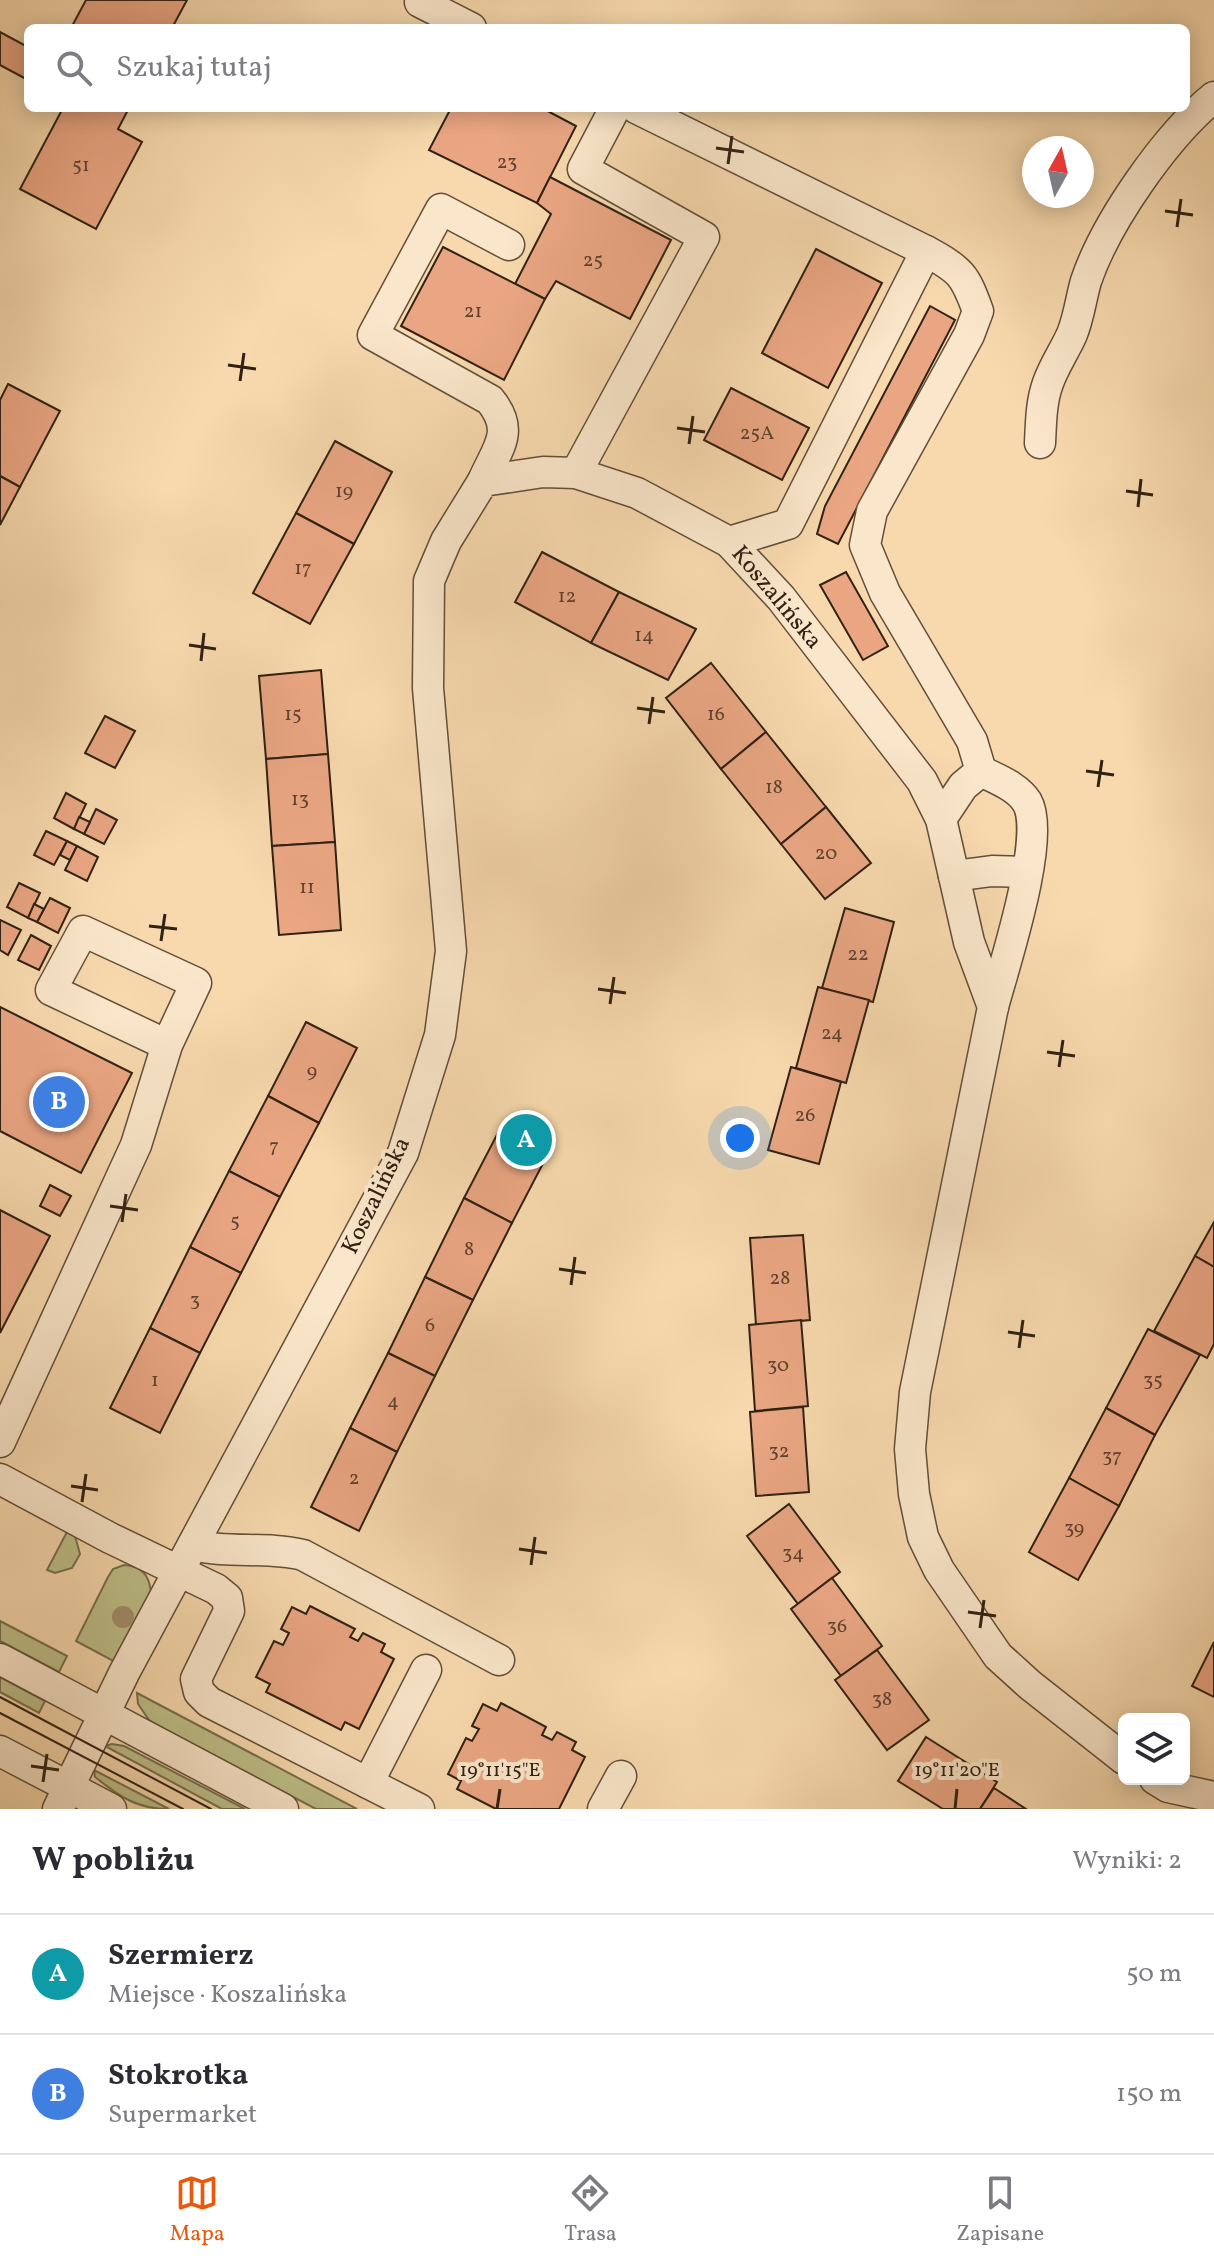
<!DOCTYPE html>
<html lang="pl">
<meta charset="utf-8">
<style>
body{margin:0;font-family:Vollkorn,serif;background:#f7f7f7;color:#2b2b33}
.controls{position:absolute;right:24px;bottom:24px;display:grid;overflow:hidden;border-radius:12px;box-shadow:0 4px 20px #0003}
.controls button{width:72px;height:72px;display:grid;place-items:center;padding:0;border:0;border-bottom:2px solid #e1e1e2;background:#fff;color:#2b2b33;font:40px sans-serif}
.compass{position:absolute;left:1022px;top:136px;width:72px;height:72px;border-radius:50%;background:#fff;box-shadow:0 4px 20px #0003;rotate:8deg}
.you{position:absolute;left:740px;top:1138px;width:28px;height:28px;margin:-20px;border:6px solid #fff;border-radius:50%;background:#1a73e8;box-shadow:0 0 0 12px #1a73e833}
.badge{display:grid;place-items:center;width:52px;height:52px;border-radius:50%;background:#ea580c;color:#fff;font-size:26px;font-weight:700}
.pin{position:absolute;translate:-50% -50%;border:4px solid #fff;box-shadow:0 2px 8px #0006}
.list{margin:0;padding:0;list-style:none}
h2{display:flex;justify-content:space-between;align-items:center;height:104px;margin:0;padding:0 32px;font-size:34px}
h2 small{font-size:26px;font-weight:400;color:#7c7c81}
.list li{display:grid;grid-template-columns:52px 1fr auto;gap:24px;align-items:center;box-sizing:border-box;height:120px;padding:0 32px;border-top:2px solid #e1e1e2}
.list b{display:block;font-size:30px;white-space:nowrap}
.list p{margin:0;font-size:26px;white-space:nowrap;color:#7c7c81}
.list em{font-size:26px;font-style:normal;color:#7c7c81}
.icon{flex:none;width:44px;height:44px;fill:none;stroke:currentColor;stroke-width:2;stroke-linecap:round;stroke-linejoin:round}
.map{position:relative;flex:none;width:1214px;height:1809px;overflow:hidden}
.search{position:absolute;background:#fff;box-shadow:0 4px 20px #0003;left:24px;right:24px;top:24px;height:88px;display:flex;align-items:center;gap:20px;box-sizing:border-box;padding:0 28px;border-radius:12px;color:#7c7c81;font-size:30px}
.sheet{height:344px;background:#fff}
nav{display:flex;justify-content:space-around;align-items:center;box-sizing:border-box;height:112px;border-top:2px solid #e1e1e2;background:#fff;font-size:22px;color:#7c7c81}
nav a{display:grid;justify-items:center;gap:4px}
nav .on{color:#ea580c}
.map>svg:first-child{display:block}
.green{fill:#bebf89;stroke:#77704e;stroke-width:2}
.building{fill:#eaa683;stroke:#302114;stroke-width:2}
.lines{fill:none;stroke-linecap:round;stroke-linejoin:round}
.minor-casing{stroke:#624f3a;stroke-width:33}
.minor{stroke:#fae6ca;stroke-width:30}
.tram{stroke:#302114;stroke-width:2}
.tree{fill:#a18e6c}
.ticks{fill:none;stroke:#302114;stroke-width:3}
.labels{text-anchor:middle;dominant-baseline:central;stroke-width:8;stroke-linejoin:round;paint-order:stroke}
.number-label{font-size:20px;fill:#5e4230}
.street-label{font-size:24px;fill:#302114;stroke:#fae6ca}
.ticks-label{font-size:20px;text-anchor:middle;fill:#302114;stroke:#fae6ca;stroke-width:8;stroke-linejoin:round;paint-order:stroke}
</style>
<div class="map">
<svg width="1214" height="1809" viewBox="0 0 1214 1809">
<rect width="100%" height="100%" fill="#f7d9ad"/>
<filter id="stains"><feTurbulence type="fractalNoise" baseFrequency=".0025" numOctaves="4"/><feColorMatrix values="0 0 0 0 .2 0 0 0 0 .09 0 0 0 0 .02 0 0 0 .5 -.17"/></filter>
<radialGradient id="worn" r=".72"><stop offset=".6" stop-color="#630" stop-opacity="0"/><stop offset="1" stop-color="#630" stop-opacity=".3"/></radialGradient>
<g class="green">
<path d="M68 1530 75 1536 80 1554 72 1568 55 1573 47 1570Z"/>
<path d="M124 1565C142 1566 149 1575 151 1592L115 1662 76 1641 108 1577 113 1569Z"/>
<path d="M0 1621 67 1656 59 1672 0 1641Z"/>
<path d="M0 1677 45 1701 39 1713 0 1692Z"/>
<path d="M137 1693 357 1809H316L173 1734 149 1720 138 1704Z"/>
<path d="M112 1744 124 1746 245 1809H222L105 1746Z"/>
<path d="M94 1770 169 1809C137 1809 120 1797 95 1777Z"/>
</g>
<g class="building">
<path d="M86 0H187L172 28H71Z"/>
<path d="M0 32 28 47V80L0 65Z"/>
<path d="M63 108H129L118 129 142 142 96 229 20 189Z"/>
<path d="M451 108H542L576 126 537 203 429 150Z"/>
<path d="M550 177 671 240 630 319 556 281 545 299 515 284 551 214 537 203Z"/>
<path d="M443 247 545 299 504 380 401 326Z"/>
<path d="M816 249 882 283 828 388 762 353Z"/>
<path d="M930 306 955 320 838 544 817 534 825 506Z"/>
<path d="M8 384 60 411 20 487 0 476V400Z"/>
<path d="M731 388 809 428 782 480 704 440Z"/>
<path d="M335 441 392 472 354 544 296 513Z"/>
<path d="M0 476 20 487 0 525Z"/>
<path d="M296 513 354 544 310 624 253 593Z"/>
<path d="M542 552 619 592 591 643 515 602Z"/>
<path d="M846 572 888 646 863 660 820 585Z"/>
<path d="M619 592 696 629 668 680 591 643Z"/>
<path d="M711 663 766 732 721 769 666 698Z"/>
<path d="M321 670 328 754 266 759 259 676Z"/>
<path d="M105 716 135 731 115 768 85 753Z"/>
<path d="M766 732 826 807 781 844 721 769Z"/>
<path d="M328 754 335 842 272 846 266 759Z"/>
<path d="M66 793 86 804 74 829 54 818Z"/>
<path d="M826 807 871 863 825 899 781 844Z"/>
<path d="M96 809 117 820 104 844 84 834Z"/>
<path d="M79 817 90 822 84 834 74 829Z"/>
<path d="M46 831 67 841 54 865 34 855Z"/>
<path d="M67 841 77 846 70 860 60 855Z"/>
<path d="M335 842 341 930 279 935 272 846Z"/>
<path d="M77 846 98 857 87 881 65 870Z"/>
<path d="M19 883 40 893 28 918 7 907Z"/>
<path d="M50 898 70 908 58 933 37 922Z"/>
<path d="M34 904 44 909 37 922 28 918Z"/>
<path d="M845 908 894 922 873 1002 822 988Z"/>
<path d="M0 920 21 930 8 955 0 950Z"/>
<path d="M31 935 51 946 39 970 18 960Z"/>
<path d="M818 987 869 1000 846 1083 796 1068Z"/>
<path d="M0 1007 132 1073 81 1173 0 1131Z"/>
<path d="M306 1022 357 1048 319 1123 268 1096Z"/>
<path d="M791 1067 841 1082 819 1164 768 1150Z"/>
<path d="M268 1096 319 1123 280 1197 229 1171Z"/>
<path d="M501 1127 549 1152 512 1223 464 1198Z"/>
<path d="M229 1171 280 1197 241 1273 190 1247Z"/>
<path d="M50 1185 71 1196 60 1216 40 1206Z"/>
<path d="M464 1198 512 1223 473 1300 425 1277Z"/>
<path d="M0 1210 50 1236 0 1333Z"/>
<path d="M1214 1222V1267L1195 1256Z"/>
<path d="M803 1235 810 1320 756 1325 750 1238Z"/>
<path d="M190 1247 241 1273 200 1353 150 1328Z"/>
<path d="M1195 1256 1214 1267V1344L1207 1358 1154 1331Z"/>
<path d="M425 1277 473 1300 435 1376 388 1353Z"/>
<path d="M801 1320 808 1406 755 1411 749 1325Z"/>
<path d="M150 1328 200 1353 160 1433 110 1408Z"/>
<path d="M1148 1329 1200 1355 1155 1435 1106 1408Z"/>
<path d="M388 1353 435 1376 397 1452 350 1428Z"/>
<path d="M803 1407 809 1492 756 1496 750 1412Z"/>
<path d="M1106 1408 1155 1435 1119 1506 1069 1478Z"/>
<path d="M350 1428 397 1452 359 1531 311 1507Z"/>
<path d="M1069 1478 1119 1506 1078 1580 1029 1552Z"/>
<path d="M789 1504 840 1572 798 1604 747 1536Z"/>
<path d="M832 1578 882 1646 841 1676 791 1609Z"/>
<path d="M310 1606 355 1629 350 1637 358 1641 363 1633 385 1644 381 1652 394 1659 359 1729 345 1722 341 1730 296 1707 266 1692 270 1684 256 1677 274 1641 283 1645 289 1633 281 1629 292 1607 306 1614Z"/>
<path d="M1214 1642V1697L1192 1686Z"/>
<path d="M877 1650 929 1720 887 1750 835 1680Z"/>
<path d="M501 1703 546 1727 542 1735 552 1740 557 1732 576 1742 572 1750 585 1757 559 1809H496L457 1789 461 1781 448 1774 466 1738 472 1741 479 1729 472 1726 483 1704 497 1711Z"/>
<path d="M926 1737 997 1782 980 1809H943L898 1781Z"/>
<path d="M994 1788 1026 1809H980Z"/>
</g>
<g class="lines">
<g class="minor-casing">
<g id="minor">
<path d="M420 2 471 28"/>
<path d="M636 108 926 251C961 270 965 275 978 311L969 335 872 511 865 545 885 593 972 741 981 771"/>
<path d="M1040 443C1041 423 1041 402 1048 383 1054 366 1065 350 1072 334 1079 317 1081 298 1086 281 1106 222 1166 136 1214 97"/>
<path d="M576 473 704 237 583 169 615 108"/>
<path d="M483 481C497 448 516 432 490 400L373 335 441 209 509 245"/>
<path d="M729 542 788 524 926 251"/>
<path d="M941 819 963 786 981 771C996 779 1017 786 1027 802 1047 836 1004 966 993 1007"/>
<path d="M954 876 992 871 1026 872"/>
<path d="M0 1442 136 1145 167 1045 196 983 83 931 51 990 167 1045"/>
<path d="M0 1479 110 1538 216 1589 227 1598 229 1611 196 1679 199 1692 209 1702 419 1809"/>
<path d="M193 1545C229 1554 266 1546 303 1555L499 1660"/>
<path d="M0 1659 283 1809"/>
<path d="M0 1751 111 1809"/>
<path d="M1155 1779 1168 1787 1214 1797"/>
<path d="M368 1783 426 1670"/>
<path d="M58 1809 124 1673 403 1153 440 1035 451 951 428 688 429 581 446 541 483 481 543 472 576 473 637 493 729 542 781 598 922 781 941 819 969 942 993 1007 915 1392 910 1449 914 1494 923 1537 939 1570 998 1656 1030 1685 1124 1759"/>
<path d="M603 1809 621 1776"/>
</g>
</g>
<use href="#minor" class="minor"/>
<g class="tram">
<path d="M0 1697 211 1809"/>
<path d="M0 1713 183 1809"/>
</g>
</g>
<circle class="tree" cx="123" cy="1617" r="11"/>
<path class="ticks" d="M716 148 744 152M728 164 732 136M1165 211 1193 215M1177 227 1181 199M228 365 256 369M240 381 244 353M677 428 705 432M689 444 693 416M1126 491 1153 495M1138 507 1141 479M189 645 216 649M201 661 204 633M637 708 665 712M649 724 653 697M1086 771 1114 775M1098 787 1102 760M149 926 177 929M161 941 165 914M598 989 626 993M610 1004 614 977M1047 1052 1075 1056M1059 1067 1063 1040M110 1206 138 1210M122 1222 126 1194M559 1269 586 1273M571 1285 575 1257M1008 1332 1035 1336M1019 1348 1023 1320M71 1486 98 1490M82 1502 86 1474M519 1549 547 1553M531 1565 535 1537M968 1612 996 1616M980 1628 984 1600M31 1766 59 1770M43 1782 47 1754M497 1809 500 1789M955 1809 957 1789"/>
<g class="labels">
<g class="number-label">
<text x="507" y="163">23</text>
<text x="81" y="166">51</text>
<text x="593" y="261">25</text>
<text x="473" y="312">21</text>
<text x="757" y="434">25A</text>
<text x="344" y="492">19</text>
<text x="303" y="569">17</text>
<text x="567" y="597">12</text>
<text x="644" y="636">14</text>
<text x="293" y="715">15</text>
<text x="716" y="715">16</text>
<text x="774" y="788">18</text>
<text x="300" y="800">13</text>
<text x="826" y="854">20</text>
<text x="307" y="888">11</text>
<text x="858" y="955">22</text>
<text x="832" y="1034">24</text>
<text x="312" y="1072">9</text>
<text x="805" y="1116">26</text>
<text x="274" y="1147">7</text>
<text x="235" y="1222">5</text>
<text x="469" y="1250">8</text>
<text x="780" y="1279">28</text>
<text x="195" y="1301">3</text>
<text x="430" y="1326">6</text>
<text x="778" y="1366">30</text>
<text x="155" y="1381">1</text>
<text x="1153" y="1381">35</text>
<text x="393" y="1402">4</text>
<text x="779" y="1452">32</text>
<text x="1112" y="1457">37</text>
<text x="354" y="1479">2</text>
<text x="1074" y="1529">39</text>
<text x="793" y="1554">34</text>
<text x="837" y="1627">36</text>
<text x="882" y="1700">38</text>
</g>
<g class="street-label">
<text transform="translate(776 598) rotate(50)">Koszalińska</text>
<text transform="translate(377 1196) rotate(-64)">Koszalińska</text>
</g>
</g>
<g class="ticks-label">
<text x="500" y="1776">19°11'15"E</text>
<text x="957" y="1776">19°11'20"E</text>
</g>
<rect width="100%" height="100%" filter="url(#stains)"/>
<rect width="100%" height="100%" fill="url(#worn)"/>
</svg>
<div class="controls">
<button><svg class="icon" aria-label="layers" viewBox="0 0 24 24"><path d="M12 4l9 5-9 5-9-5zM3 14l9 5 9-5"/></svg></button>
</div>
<svg class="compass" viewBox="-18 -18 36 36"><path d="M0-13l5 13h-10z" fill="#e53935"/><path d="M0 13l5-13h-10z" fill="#7c7c81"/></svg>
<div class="you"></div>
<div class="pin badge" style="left:526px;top:1140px;background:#0f9aa8">A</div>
<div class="pin badge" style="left:59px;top:1102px;background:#3f7fe0">B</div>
<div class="search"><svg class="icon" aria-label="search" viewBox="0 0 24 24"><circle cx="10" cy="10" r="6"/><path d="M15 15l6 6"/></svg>Szukaj tutaj</div>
</div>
<section class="sheet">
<h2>W pobliżu<small>Wyniki: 2</small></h2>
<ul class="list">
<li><span class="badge" style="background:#0f9aa8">A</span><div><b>Szermierz</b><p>Miejsce · Koszalińska</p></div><em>50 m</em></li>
<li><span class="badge" style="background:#3f7fe0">B</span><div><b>Stokrotka</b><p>Supermarket</p></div><em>150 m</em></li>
</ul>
</section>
<nav>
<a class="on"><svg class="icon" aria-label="map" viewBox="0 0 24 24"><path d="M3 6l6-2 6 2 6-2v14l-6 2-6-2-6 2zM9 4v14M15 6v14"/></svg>Mapa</a>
<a><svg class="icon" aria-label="directions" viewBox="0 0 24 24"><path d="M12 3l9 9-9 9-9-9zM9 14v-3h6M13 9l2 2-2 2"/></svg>Trasa</a>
<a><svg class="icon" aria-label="saved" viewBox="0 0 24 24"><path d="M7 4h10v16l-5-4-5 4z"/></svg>Zapisane</a>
</nav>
